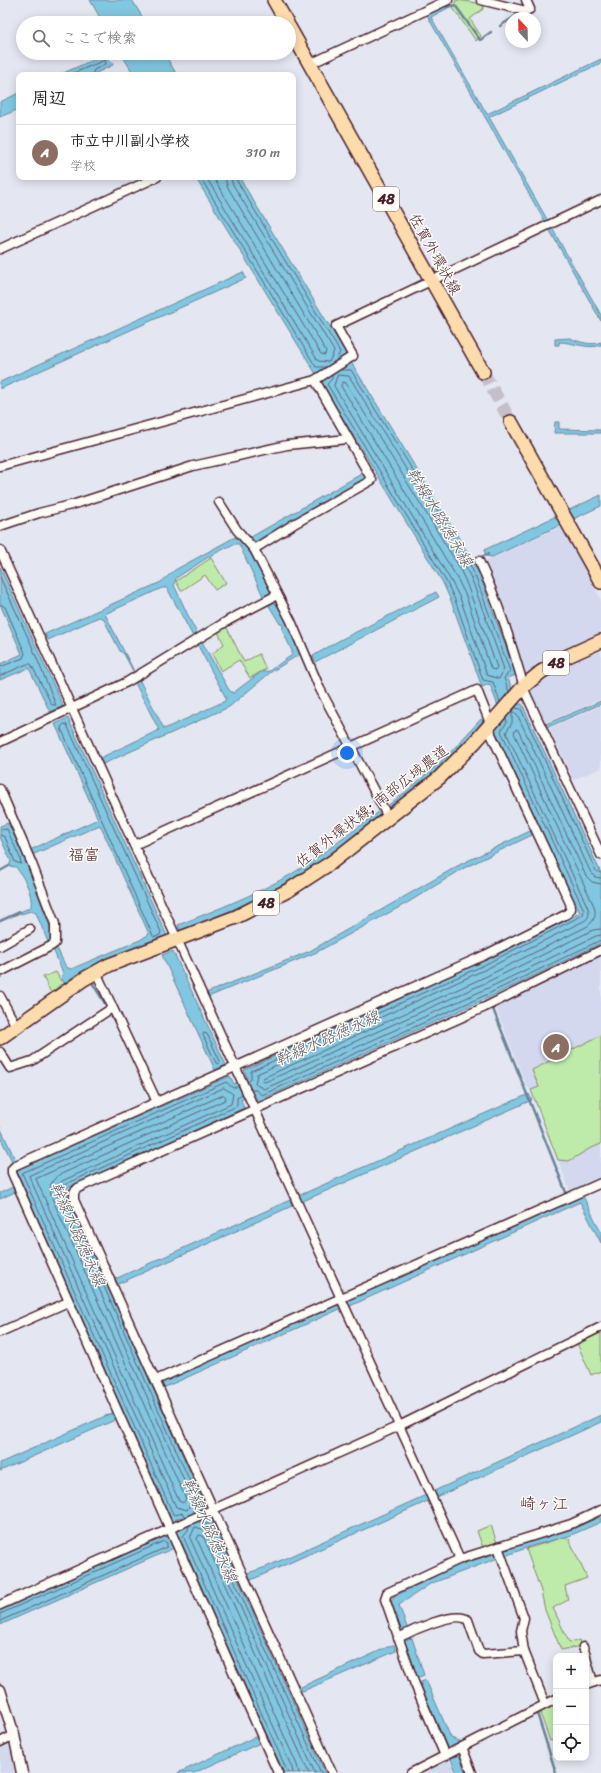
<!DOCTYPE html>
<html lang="ja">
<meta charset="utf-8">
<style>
body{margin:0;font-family:Sriracha,"Klee One",sans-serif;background:#f6f6f6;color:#202124}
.controls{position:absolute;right:12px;bottom:12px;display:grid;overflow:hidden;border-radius:8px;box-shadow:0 2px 10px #0003}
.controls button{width:36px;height:36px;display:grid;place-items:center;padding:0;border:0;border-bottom:1px solid #e0e0e0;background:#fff;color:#202124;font:20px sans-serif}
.compass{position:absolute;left:505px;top:12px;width:36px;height:36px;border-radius:50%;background:#fff;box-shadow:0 2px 10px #0003;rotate:338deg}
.you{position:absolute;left:347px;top:753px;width:14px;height:14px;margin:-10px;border:3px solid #fff;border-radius:50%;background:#1a73e8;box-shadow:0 0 0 6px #1a73e833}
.badge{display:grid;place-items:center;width:26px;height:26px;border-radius:50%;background:#7c3aed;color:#fff;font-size:13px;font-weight:700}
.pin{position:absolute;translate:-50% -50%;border:2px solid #fff;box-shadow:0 1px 4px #0006}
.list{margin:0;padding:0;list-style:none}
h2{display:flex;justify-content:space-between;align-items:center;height:52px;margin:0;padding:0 16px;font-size:17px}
h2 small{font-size:13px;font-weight:400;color:#757577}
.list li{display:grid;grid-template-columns:26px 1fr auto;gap:12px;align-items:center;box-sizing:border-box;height:56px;padding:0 16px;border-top:1px solid #e0e0e0}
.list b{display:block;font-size:15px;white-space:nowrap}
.list p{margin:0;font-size:13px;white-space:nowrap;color:#757577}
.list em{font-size:13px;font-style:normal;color:#757577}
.icon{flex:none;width:22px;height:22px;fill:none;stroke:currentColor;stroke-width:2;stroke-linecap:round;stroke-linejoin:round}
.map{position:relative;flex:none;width:601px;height:1773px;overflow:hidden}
.search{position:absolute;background:#fff;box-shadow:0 2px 10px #0003;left:16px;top:16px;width:280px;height:44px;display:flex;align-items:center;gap:10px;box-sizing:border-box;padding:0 14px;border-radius:22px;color:#757577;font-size:15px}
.panel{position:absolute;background:#fff;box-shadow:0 2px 10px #0003;left:16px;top:72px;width:280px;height:108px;border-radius:8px}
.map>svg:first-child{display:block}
.built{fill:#d3d8ee}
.green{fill:#beeba9;stroke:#84856a}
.water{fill:#80c7e1;stroke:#6a8498;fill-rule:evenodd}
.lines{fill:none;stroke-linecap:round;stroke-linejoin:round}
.shore{stroke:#606274;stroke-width:1}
.stream{stroke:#6a8498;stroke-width:2.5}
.primary-tunnel{stroke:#c5bfca;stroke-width:13;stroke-dasharray:13 6;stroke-linecap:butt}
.minor-casing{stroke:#4a1f2b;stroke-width:11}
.tertiary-casing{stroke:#4a1f2b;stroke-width:13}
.primary-casing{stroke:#4a1f2b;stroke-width:16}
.minor{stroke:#fdfcf7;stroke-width:8}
.tertiary{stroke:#fdfcf7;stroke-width:10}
.primary{stroke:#fcdcac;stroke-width:13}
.labels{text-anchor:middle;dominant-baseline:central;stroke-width:3;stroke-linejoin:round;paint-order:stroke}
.shield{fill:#fdfcf7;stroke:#806168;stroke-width:1}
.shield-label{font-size:14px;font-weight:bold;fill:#4a1f2b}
.street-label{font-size:15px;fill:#4a1f2b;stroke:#fdfcf7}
.water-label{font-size:16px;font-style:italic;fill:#5d5a6b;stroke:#fdfcf7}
.neighbourhood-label{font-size:16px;fill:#4a1f2b;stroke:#fdfcf7}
</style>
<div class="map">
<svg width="601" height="1773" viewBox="0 0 601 1773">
<rect width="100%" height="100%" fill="#e4e7f2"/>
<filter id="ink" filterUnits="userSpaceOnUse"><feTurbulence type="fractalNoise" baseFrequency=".025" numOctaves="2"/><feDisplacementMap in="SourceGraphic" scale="8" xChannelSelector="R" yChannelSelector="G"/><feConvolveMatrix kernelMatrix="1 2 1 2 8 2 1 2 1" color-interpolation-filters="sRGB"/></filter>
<g filter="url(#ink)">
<g class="built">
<path d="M564 525 601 600V632L568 648 525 676 482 562Z"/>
<path d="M601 651V699L544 724 529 691 560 669Z"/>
<path d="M601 706V768L573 780 549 728Z"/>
<path d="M601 954V1181L571 1194 531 1090 527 1087 495 1006Z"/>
<path d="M9 1739 15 1773H0V1744Z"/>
<path d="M448 1757 456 1773H419Z"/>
</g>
<g class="green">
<path d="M456 0 484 4 483 9 470 19 481 36 476 41 453 8Z"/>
<path d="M211 558 226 583 215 590 205 575 181 591 176 581Z"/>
<path d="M226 626 244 662 259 654 266 669 250 678 239 660 221 671 212 654 224 644 218 632Z"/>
<path d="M56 972 62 983 51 993 43 977Z"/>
<path d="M601 1035V1144L589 1149 569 1161 558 1160 531 1090 539 1087 532 1070Z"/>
<path d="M601 1330V1371L591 1375 576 1341Z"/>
<path d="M491 1525 497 1543 483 1548 477 1531Z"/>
<path d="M561 1538 569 1539 587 1578 565 1586 568 1600 553 1608 569 1642 579 1640 581 1646 561 1650 545 1610 541 1591 526 1549Z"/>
<path d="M554 1703 556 1709V1739L550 1741 539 1710Z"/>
</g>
<g class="water">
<path d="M90 0H132L146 23H103Z"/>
<path d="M447 5 448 8 431 17 487 114 601 59V63L489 117 548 221 545 222 429 19 427 14Z"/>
<path d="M121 53H164L177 75H134Z"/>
<path d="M106 54 113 65 92 75H59Z"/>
<path d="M19 93V109L0 117V102Z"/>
<path d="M195 177H239L347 355 339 360 344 367 351 362 471 558 480 576 516 675 508 678 517 704H522L601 873V943L490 997 258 1101 254 1094 241 1100 244 1108 65 1189 205 1506 198 1510 202 1520 210 1517 325 1773H284L177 1532 185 1528 181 1517 172 1521 17 1172 19 1169 230 1076 234 1084 247 1078 244 1070 480 962 580 913 495 730 503 720 490 684 482 687 451 601 443 583 321 382 328 377 324 370 316 374Z"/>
<path d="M552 228 601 315V321L549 229Z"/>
<path d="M243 272 246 278 0 389V382Z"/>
<path d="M570 338C579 342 591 346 601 342V345C589 350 572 342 559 342V345H555V339Z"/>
<path d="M555 422H559V429L601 430V433H554Z"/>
<path d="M363 473 367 479 255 543 251 537Z"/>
<path d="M601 495V506L492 557 486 556 484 550Z"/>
<path d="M235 537C253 551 261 571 271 591L269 594 284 616 300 654 271 672 229 707 103 764 100 758 159 730 135 683 140 681 164 729 225 701 226 698 167 588H162L105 614 135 673H134L124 654 120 651 103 618 99 617 48 640 45 634 161 582 175 570ZM234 544H239L263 596 266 595 270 602 268 604 280 624H282L283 627 282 629 292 651V655L269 671 261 672 233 693 229 690 192 624 174 585 176 578 210 556Z"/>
<path d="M0 567 63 706 50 712 29 668 0 680V664L22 654 0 604Z"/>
<path d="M436 592 439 597 315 662 313 656 340 640Z"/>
<path d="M601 701V704L548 727 546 724Z"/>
<path d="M68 718 167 936 65 985 61 977 63 973 53 949 54 948H57L66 967 71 969 140 940 149 934 100 825 32 855 30 850 98 819 55 724Z"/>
<path d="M481 719 483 721 451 757 430 777 387 810 386 807 408 790 446 757Z"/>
<path d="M380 811 382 815C352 838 322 862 289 881 255 902 218 916 180 931L178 925C216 910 254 895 290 875 321 856 350 833 380 811Z"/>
<path d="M8 823 24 856 50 927 52 937 48 942 36 913 31 911 21 914 20 912 31 907C33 893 24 878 16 867L9 866 11 861 0 837V826Z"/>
<path d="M530 831 532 835 464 868 407 903 317 952 208 997 206 993 310 951 461 864Z"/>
<path d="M173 951 226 1065 215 1070 162 955Z"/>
<path d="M529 1094 532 1100 301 1202 298 1196Z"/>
<path d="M0 1127 15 1159 12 1161 0 1137Z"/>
<path d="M13 1187 15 1192 0 1199V1193Z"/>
<path d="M583 1196 601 1232V1243L580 1202 350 1306 347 1300Z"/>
<path d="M290 1200 292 1206 118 1284 115 1279Z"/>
<path d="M338 1305 340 1309 163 1388 161 1383Z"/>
<path d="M112 1413 115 1420 0 1471V1463Z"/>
<path d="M601 1415V1422L437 1497 434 1491Z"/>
<path d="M426 1495 428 1501 251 1580 248 1573 266 1567Z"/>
<path d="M597 1518H601V1522L569 1536 531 1546 505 1556 504 1551 505 1549 574 1528Z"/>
<path d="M168 1535 174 1548 0 1625V1611Z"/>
<path d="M494 1552 497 1554 498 1558 430 1584 399 1605 408 1630 401 1632 391 1600 393 1597 455 1566Z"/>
<path d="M412 1638 424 1675 417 1678 404 1641 406 1639Z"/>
<path d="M392 1645H394L396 1651 303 1691 301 1690V1687Z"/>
<path d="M426 1680 451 1738 462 1742 448 1749 419 1683Z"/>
<path d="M257 1736 260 1743 194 1773H178Z"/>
<path d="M459 1753 466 1773H457L450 1757Z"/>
</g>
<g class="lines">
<g class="shore">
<path d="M69 75 105 60 106 64 94 70 92 75"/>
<path d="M200 177 316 367H326"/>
<path d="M206 177 318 361 329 362 334 351 232 183 231 177"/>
<path d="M213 177 321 354 325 355 326 351 227 186 225 177"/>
<path d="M236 177 237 181 340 352 336 361"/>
<path d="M341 370H351L468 560 476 578 510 671 504 678 509 692"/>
<path d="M332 375V379L327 384 446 581 455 600 483 680 493 682 500 702"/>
<path d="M338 375 349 376 463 562 472 580 504 669 499 679 487 675 460 598 450 579 334 386Z"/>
<path d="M343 382 346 383 458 565 466 582 497 667 495 670 491 669 466 596 456 576 341 386Z"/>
<path d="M0 577 31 644 56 705H52L31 664H27L0 676"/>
<path d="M0 604 5 607 25 653 23 658 0 667"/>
<path d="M515 708 521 709 596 871 601 873"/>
<path d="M65 724 67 725 161 932 160 935 155 937 153 936 61 728 62 726Z"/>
<path d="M0 830 7 829 20 858 21 864 15 862 5 837 0 835"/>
<path d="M601 878 595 877 591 873 517 714 512 712V723L506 732 588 908C590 914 589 918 584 921L484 970 257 1074 255 1084 264 1089 486 989 596 936 601 935"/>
<path d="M601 884 592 882 586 876 518 730 516 729 514 733 594 906C597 915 594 922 586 927L487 976 263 1078 262 1081 265 1082 483 984 593 930 601 929"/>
<path d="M204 1033 207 1034 220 1061 219 1064 216 1063 203 1035Z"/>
<path d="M248 1082 251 1079V1071L482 966 583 915 584 910 501 731 507 722 506 718"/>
<path d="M224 1088 233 1094 231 1104 62 1181 56 1188 57 1194 193 1500 187 1510 176 1507 29 1176Z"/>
<path d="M252 1090H256L262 1095 488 994 601 940"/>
<path d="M224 1095 226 1097 225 1100 59 1175C51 1180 49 1187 51 1196L186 1499 183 1503 179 1501 36 1179Z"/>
<path d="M194 1512V1508L199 1502 61 1189 64 1185 237 1106V1098L242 1094"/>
<path d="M185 1517 182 1513 175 1515 173 1514 22 1173 226 1082 233 1088 239 1086"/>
<path d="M198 1521 202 1524H209L321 1773"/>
<path d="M189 1526 188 1530 183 1536 288 1773"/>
<path d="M0 1614 164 1541 167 1543V1547L0 1621"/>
<path d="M293 1773 292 1768 190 1538 195 1527 206 1530 315 1773"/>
<path d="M299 1773 297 1765 197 1539 199 1535 203 1536 309 1773"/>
</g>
<g class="stream">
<path d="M447 7 455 5 480 40 491 32"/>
<path d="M512 18 517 15"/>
<path d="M500 26 511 19"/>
<path d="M471 562 488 554"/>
<path d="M0 871 9 866"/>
<path d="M0 921 20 912"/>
<path d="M93 984 106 1005"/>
<path d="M58 989 64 985"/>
<path d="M493 1009 567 1195"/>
<path d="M537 1713 556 1773"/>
</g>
<path class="primary-tunnel" d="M483 372 511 422"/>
<g class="minor-casing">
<g id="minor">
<path d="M481 0 526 11 530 9 526 0"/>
<path d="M310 64 448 0"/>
<path d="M0 249 157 177"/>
<path d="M0 466 315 380 353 356 336 326 601 200"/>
<path d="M219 502 237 530 254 549 294 524 372 480 315 380"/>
<path d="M0 526 39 513 75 504 193 466 287 445 348 439"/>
<path d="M254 549 291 621 320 689 388 817"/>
<path d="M0 550 134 845 477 690 490 723 491 734 570 903 571 909 567 914 485 955 16 1165 12 1169V1173L278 1773"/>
<path d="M479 561C499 603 513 649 526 694L601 855"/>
<path d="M0 742 127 682 229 620 277 595"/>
<path d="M0 789 32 864 55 924V943L51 946 0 972"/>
<path d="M134 845 460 1559"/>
<path d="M0 946 30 929"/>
<path d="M96 972 157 1102"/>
<path d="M0 996 17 1028"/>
<path d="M0 1052 10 1068 32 1061 112 1008"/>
<path d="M0 1332 68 1302"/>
<path d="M156 1380 601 1183"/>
<path d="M498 1547 524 1618 521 1631 524 1651 545 1704"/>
<path d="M0 1605 399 1426 601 1327"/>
<path d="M398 1638C411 1631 456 1610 468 1620L479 1651 483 1654 524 1651"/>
<path d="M583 1647 586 1656"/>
<path d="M586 1658 593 1682"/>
<path d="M586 1685 601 1680"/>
<path d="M0 1742 14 1735"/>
<path d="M462 1747 472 1773"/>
<path d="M445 1756 414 1682 385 1599 387 1593 460 1559 571 1524 601 1510"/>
<path d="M332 1773 74 1200V1192L78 1188 485 1007 601 950"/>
<path d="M411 1773 556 1699"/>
</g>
</g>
<g class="tertiary-casing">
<path id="tertiary" d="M0 1690 14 1735 22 1773"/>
</g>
<g class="primary-casing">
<g id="primary">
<path d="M274 0 287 23"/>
<path d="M289 27 483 372"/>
<path d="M511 422 601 582"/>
<path d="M0 1038 84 979 109 965 236 917 289 890 332 862 439 778 475 742 524 686 541 672 568 656 601 641"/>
</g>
</g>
<use href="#minor" class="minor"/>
<use href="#tertiary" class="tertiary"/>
<use href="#primary" class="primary"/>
</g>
</g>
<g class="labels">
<g class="shield">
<rect x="373" y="187" width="26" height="24" rx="3"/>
<rect x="543" y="651" width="26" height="24" rx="3"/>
<rect x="253" y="891" width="26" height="24" rx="3"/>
</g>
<g class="shield-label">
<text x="386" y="199">48</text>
<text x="556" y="663">48</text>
<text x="266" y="903">48</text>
</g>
<g class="street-label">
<text transform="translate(435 254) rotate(61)">佐賀外環状線</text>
<text transform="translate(372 806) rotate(-38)">佐賀外環状線; 南部広域農道</text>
</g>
<g class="water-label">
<text transform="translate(440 517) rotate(59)">幹線水路徳永線</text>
<text transform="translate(327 1038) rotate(-24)">幹線水路徳永線</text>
<text transform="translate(78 1234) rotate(66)">幹線水路徳永線</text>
<text transform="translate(210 1530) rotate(66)">幹線水路徳永線</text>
</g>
<g class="neighbourhood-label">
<text x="84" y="854">福富</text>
<text x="544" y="1503">崎ヶ江</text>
</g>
</g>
</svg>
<div class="controls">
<button>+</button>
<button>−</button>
<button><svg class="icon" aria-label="locate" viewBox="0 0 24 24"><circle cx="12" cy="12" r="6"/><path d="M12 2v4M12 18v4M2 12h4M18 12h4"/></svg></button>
</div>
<svg class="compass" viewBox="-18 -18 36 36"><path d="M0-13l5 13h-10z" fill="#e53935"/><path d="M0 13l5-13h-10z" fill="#757577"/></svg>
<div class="you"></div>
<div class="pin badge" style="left:556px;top:1047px;background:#8d6e63">A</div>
<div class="search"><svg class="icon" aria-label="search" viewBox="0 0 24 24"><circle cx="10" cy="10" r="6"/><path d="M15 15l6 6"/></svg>ここで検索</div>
<section class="panel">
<h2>周辺<small></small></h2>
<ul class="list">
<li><span class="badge" style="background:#8d6e63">A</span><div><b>市立中川副小学校</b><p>学校</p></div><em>310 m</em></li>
</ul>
</section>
</div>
